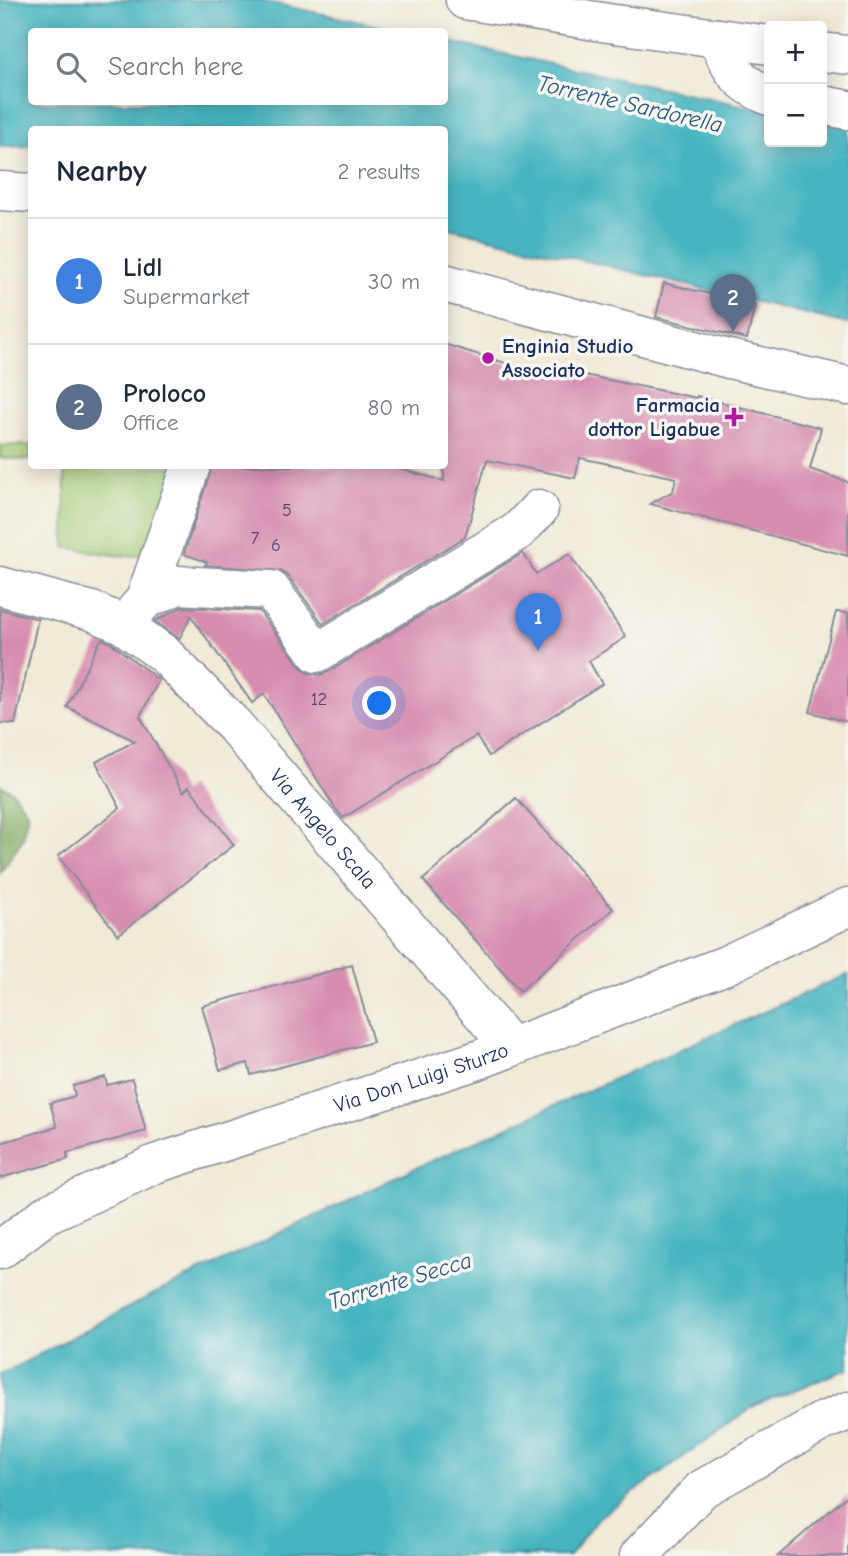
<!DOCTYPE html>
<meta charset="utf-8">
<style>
body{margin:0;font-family:"Comic Neue",sans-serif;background:#f6f6f7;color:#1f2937}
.controls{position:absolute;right:21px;top:21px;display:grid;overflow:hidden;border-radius:7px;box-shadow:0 4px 18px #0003}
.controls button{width:63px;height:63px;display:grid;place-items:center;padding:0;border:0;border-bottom:2px solid #e0e1e3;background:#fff;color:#1f2937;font:35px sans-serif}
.you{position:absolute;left:380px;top:704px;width:24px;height:24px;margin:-18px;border:5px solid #fff;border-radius:50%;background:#1a73e8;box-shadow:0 0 0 10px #1a73e833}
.badge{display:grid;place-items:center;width:46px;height:46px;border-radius:50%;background:#2563eb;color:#fff;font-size:23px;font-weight:700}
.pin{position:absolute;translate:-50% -58px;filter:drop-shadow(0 2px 4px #0008)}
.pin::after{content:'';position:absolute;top:37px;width:24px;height:21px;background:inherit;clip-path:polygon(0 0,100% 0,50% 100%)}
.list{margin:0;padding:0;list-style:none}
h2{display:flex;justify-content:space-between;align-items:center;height:91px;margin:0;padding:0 28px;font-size:30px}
h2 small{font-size:23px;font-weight:400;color:#747a83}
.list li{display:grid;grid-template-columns:46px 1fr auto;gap:21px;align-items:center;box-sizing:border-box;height:126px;padding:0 28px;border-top:2px solid #e0e1e3}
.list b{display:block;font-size:26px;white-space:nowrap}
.list p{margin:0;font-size:23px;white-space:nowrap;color:#747a83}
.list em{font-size:23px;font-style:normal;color:#747a83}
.icon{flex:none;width:38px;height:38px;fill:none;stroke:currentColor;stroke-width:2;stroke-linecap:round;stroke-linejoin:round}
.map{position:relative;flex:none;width:848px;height:1556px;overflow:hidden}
.search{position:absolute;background:#fff;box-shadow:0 4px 18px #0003;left:28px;top:28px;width:420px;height:77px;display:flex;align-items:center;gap:18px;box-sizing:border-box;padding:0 24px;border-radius:7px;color:#747a83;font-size:26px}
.panel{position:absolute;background:#fff;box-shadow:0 4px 18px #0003;left:28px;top:126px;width:420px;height:343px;border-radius:7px}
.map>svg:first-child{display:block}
.green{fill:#a5ca74;stroke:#607c69;stroke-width:2}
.forest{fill:#84ae66;stroke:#506e62;stroke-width:2}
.water{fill:#46b5c0;stroke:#30728f;stroke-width:2}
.building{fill:#d78daf}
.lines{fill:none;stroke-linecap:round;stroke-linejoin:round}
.minor-casing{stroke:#868c9a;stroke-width:41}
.major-casing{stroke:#868c9a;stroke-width:41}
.minor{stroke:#fff;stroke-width:38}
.major{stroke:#fff;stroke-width:38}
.poi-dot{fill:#b5179e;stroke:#f6f6f2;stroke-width:2.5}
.labels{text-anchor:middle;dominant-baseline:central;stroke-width:7;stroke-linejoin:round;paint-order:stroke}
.number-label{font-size:18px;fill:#4a4672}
.poi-label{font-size:21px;font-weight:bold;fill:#1b2f5e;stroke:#f6f6f2;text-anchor:start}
.street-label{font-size:21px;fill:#1b2f5e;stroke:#f6f6f2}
.water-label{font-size:23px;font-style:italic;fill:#28577b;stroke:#f6f6f2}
</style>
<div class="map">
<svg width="848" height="1556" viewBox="0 0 848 1556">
<rect width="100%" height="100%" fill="#f6f6f2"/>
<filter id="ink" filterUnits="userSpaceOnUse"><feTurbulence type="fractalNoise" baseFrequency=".0143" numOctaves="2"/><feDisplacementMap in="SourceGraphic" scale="14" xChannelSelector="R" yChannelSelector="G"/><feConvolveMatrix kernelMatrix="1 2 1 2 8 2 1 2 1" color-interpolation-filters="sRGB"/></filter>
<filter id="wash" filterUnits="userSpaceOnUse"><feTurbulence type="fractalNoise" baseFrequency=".00686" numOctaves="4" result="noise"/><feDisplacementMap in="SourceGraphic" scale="28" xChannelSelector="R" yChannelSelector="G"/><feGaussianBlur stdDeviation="1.57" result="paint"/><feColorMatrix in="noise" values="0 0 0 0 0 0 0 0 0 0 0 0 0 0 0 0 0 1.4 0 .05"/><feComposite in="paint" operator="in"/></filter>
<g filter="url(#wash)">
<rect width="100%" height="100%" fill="#f0ead6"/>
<g class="green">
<path d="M31 445V460L0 458V446Z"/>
<path d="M65 466H183L150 553C123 560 92 551 65 547Z"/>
</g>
<path class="forest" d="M0 785 12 791 28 813 22 840 0 873Z"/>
<g class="water">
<path d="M0 0H257L403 31 32 32V102H444L445 41 769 111V142H822V122L848 128V324L445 227 444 130H32L31 146 0 147Z"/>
<path d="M848 974V1369L756 1405 598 1518 569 1556H0V1375L154 1294 411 1170Z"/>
</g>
<g id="blocks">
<g class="building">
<path d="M664 283 755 305 747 339 656 317Z"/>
<path d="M444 344 538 373 540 366 697 398V396L821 428 810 469 848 482V556L650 504 673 491 676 478 580 458 575 478 487 460 465 537 323 624 289 577 281 571 205 565 207 562 184 554 212 466H389L444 481Z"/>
<path d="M523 553 536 574 569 554 626 637 589 661 602 684 489 756 476 736 343 818 335 808 264 694 252 703 191 616 179 639 155 621 182 607 259 611 300 666 308 673 319 675 328 672Z"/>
<path d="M0 609 38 619 15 724 0 723Z"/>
<path d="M836 612 848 613V722L810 712Z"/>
<path d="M101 639 111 643 159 680 140 716 183 792 189 787 234 845 118 935 58 856 120 808 96 762 135 741 67 707Z"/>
<path d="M516 798 613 909 520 991 423 880Z"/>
<path d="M352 965 373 1042 251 1075 248 1063 220 1070 202 1006Z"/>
<path d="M105 1077 107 1085 132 1079 146 1131 67 1153 68 1159 0 1178V1143L57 1127 50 1103 75 1096 73 1086Z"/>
<path d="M848 1495V1556H778Z"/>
</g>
</g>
</g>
<g filter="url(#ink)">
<use href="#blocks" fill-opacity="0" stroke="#868c9a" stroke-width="2"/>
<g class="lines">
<g class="minor-casing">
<g id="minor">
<path d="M718 38C729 69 738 83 769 96"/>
<path d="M822 105 848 110"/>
<path d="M0 191 32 193"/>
<path d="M444 283 729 359 848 386"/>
<path id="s1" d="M0 586 92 611 122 624 164 654 233 724 511 1047"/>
<path d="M145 600 178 585 271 590 317 653 518 531 539 509"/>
<path d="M136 610 145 600 191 466"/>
<path id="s2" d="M0 1250 47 1214 155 1164 478 1060 726 965 848 907"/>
</g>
</g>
<g class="major-casing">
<g id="major">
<path d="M465 0 608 23 769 45"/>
<path d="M822 52 848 55"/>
<path d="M639 1556 702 1489 821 1422 848 1411"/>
</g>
</g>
<use href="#minor" class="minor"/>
<use href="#major" class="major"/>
</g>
</g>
<g class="poi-dot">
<circle cx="488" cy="358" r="7"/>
<path d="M730.5 406.5h7v7h7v7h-7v7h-7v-7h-7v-7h7z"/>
</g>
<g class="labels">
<g class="number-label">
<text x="287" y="510">5</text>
<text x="255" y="538">7</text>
<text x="276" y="545">6</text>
<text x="319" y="699">12</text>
</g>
<g class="poi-label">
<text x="502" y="346">Enginia Studio<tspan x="502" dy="24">Associato</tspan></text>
<text x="720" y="405" text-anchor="end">Farmacia<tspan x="720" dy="24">dottor Ligabue</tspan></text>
</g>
<g class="street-label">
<text stroke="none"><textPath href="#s1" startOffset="416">Via Angelo Scala</textPath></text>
<text stroke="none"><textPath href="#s2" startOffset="458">Via Don Luigi Sturzo</textPath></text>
</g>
<g class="water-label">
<text transform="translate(630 104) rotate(13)">Torrente Sardorella</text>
<text transform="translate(400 1281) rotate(-17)">Torrente Secca</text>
</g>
</g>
</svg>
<div class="controls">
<button>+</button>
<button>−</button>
</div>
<div class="you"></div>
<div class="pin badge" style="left:538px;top:651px;background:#3f7fe0">1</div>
<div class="pin badge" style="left:733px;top:332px;background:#5c6f8a">2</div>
<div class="search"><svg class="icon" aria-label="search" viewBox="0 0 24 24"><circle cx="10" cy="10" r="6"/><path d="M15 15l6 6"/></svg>Search here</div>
<section class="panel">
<h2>Nearby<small>2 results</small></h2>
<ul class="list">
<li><span class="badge" style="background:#3f7fe0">1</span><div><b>Lidl</b><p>Supermarket</p></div><em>30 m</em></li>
<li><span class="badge" style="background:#5c6f8a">2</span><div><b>Proloco</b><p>Office</p></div><em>80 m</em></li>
</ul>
</section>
</div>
